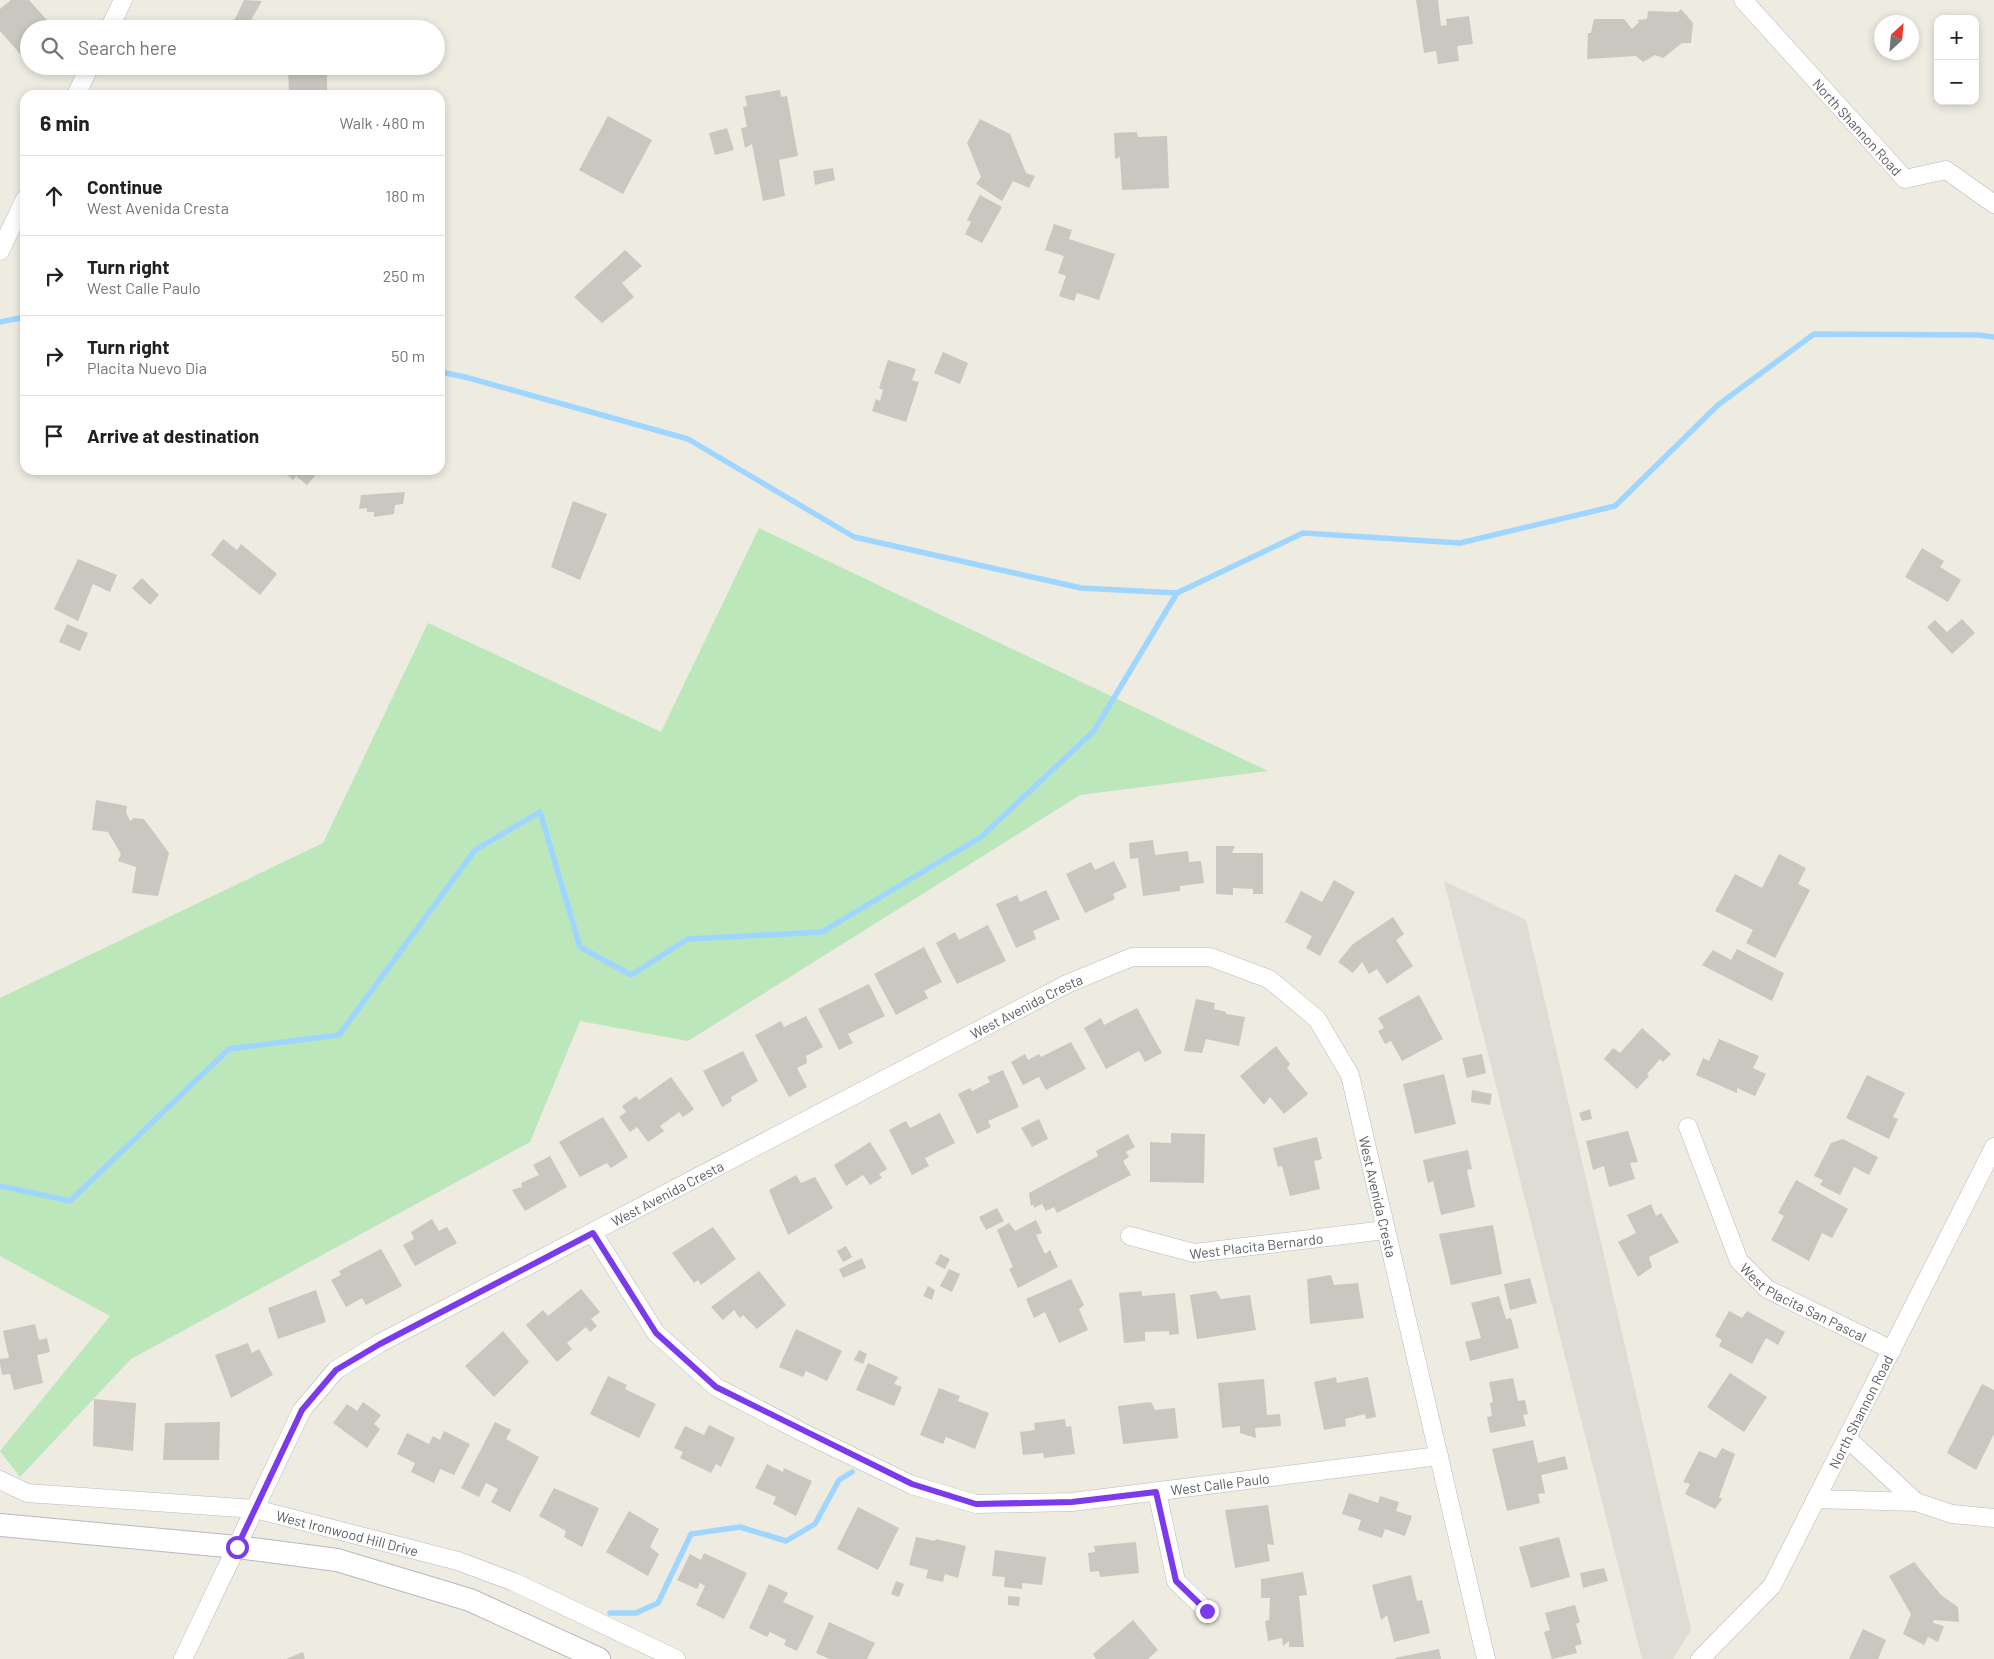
<!DOCTYPE html>
<meta charset="utf-8">
<style>
body{margin:0;font-family:Barlow,sans-serif;background:#f6f6f6;color:#202124}
.controls{position:absolute;right:15px;top:15px;display:grid;overflow:hidden;border-radius:10px;box-shadow:0 2px 8px #0003}
.controls button{width:45px;height:45px;display:grid;place-items:center;padding:0;border:0;border-bottom:1px solid #e0e0e0;background:#fff;color:#202124;font:25px sans-serif}
.compass{position:absolute;left:1874px;top:15px;width:45px;height:45px;border-radius:50%;background:#fff;box-shadow:0 2px 8px #0003;rotate:26deg}
.stop{position:absolute;width:15px;height:15px;margin:-11px;border:4px solid #7c3aed;border-radius:50%;background:#fff}
.stop.end{background:#7c3aed;border-color:#fff;box-shadow:0 1px 5px #0008}
.list{margin:0;padding:0;list-style:none}
h2{display:flex;justify-content:space-between;align-items:center;height:65px;margin:0;padding:0 20px;font-size:21px}
h2 small{font-size:16px;font-weight:400;color:#757577}
.list li{display:grid;grid-template-columns:32px 1fr auto;gap:15px;align-items:center;box-sizing:border-box;height:80px;padding:0 20px;border-top:1px solid #e0e0e0}
.list b{display:block;font-size:19px;white-space:nowrap}
.list p{margin:0;font-size:16px;white-space:nowrap;color:#757577}
.list em{font-size:16px;font-style:normal;color:#757577}
.icon{flex:none;width:28px;height:28px;fill:none;stroke:currentColor;stroke-width:2;stroke-linecap:round;stroke-linejoin:round}
.map{position:relative;flex:none;width:1994px;height:1659px;overflow:hidden}
.search{position:absolute;background:#fff;box-shadow:0 2px 8px #0003;left:20px;top:20px;width:425px;height:55px;display:flex;align-items:center;gap:12px;box-sizing:border-box;padding:0 18px;border-radius:28px;color:#757577;font-size:19px}
.panel{position:absolute;background:#fff;box-shadow:0 2px 8px #0003;left:20px;top:90px;width:425px;height:385px;border-radius:15px}
.map>svg:first-child{display:block}
.industrial{fill:#dedcd5}
.green{fill:#bbe7bb}
.lines{fill:none;stroke-linecap:round;stroke-linejoin:round}
.stream{stroke:#9fd6ff;stroke-width:5.5}
.building{fill:#cac7c0}
.minor-casing{stroke:#b6b9bf;stroke-width:19}
.tertiary-casing{stroke:#b6b9bf;stroke-width:24}
.minor{stroke:#fff;stroke-width:18}
.tertiary{stroke:#fff;stroke-width:22}
.route{stroke:#7c3aed;stroke-width:6}
.labels{text-anchor:middle;dominant-baseline:central;stroke-width:5;stroke-linejoin:round;paint-order:stroke}
.street-label{font-size:14px;fill:#595e63;stroke:#fff}
</style>
<div class="map">
<svg width="1994" height="1659" viewBox="0 0 1994 1659">
<rect width="100%" height="100%" fill="#eeebe1"/>
<path class="industrial" d="M1444 881 1526 920 1691 1630 1673 1659H1642Z"/>
<path class="green" d="M759 528 1268 771 1080 795 688 1041 580 1021 530 1142 131 1359 20 1477 0 1451 110 1316 0 1256V998L323 843 428 623 661 732Z"/>
<g class="lines">
<g class="stream">
<path d="M0 322 25 317"/>
<path d="M440 372 465 377 688 439 854 537 1081 588 1177 593"/>
<path d="M0 1186 70 1201 229 1049 339 1035 475 850 540 812 580 947 631 975 688 939 822 932 981 837 1094 731 1177 593 1303 533 1460 543 1615 506 1718 405 1814 334 1978 335 1994 337"/>
<path d="M610 1613H636L658 1603 691 1534 740 1527 786 1541 815 1524 839 1480 852 1472"/>
</g>
</g>
<g class="building">
<path d="M11 0H29L55 29H29V64L0 31V9Z"/>
<path d="M244 0 262 1 246 29H240L232 25Z"/>
<path d="M1416 0H1438L1441 26 1447 25 1446 19 1469 16 1473 44 1457 46 1459 61 1438 64 1436 51 1424 53Z"/>
<path d="M1681 9 1693 23 1691 43H1682L1663 58 1655 55 1643 62 1636 56 1587 59 1588 33H1591L1594 19H1624L1632 29 1639 22 1637 20 1647 19 1648 11 1678 12Z"/>
<path d="M345 26V29H297V27Z"/>
<path d="M211 66H227L219 74Z"/>
<path d="M288 66H346V72L327 73V94L289 95Z"/>
<path d="M780 90 781 97 787 96 798 156 779 160 785 196 763 201 752 144 745 148 741 128 747 127 743 107 747 106 745 96Z"/>
<path d="M608 116 652 140 623 194 579 170Z"/>
<path d="M980 119 1010 134 1026 173 1035 176 1029 188 1013 181 1002 201 976 184 981 177 967 143Z"/>
<path d="M727 128 734 150 715 155 709 133Z"/>
<path d="M1137 132 1138 137 1167 136 1169 188 1122 190 1120 157 1115 159 1114 133Z"/>
<path d="M833 168 835 180 815 185 813 171Z"/>
<path d="M980 195 1002 207 982 243 965 234 971 222 967 220Z"/>
<path d="M1054 224 1072 230 1069 239 1115 254 1099 300 1077 293 1074 301 1059 296 1066 276 1058 273 1064 256 1045 250Z"/>
<path d="M625 250 642 266 622 283 634 297 602 323 574 297Z"/>
<path d="M943 352 968 363 960 384 934 373Z"/>
<path d="M888 360 916 369 912 380 919 382 906 422 872 411 876 399 880 401 883 390 879 388Z"/>
<path d="M286 470H320L307 485 296 476 293 480 284 472Z"/>
<path d="M405 492 403 504 395 505 394 514 374 517V512H367V508L359 509 361 495Z"/>
<path d="M573 501 607 514 580 580 551 567Z"/>
<path d="M223 539 237 550 241 544 277 574 260 595 211 555Z"/>
<path d="M1922 548 1944 561 1940 567 1961 580 1948 602 1905 577Z"/>
<path d="M78 559 117 575 110 592 93 584 78 621 54 609Z"/>
<path d="M142 578 159 595 150 605 132 588Z"/>
<path d="M1962 619 1975 633 1952 654 1927 627 1935 620 1947 632Z"/>
<path d="M67 624 88 633 80 651 59 642Z"/>
<path d="M96 800 127 806 126 812 130 821 134 818 144 819 169 853 158 896 132 893 136 867 118 861 121 854 108 832 92 830Z"/>
<path d="M1153 840 1155 855 1188 851 1189 862 1201 861 1204 883 1180 886V891L1143 896 1138 858 1130 859 1129 843Z"/>
<path d="M1216 846H1235L1232 853H1263V894H1253V889L1233 888V895L1216 894Z"/>
<path d="M1779 854 1806 868 1798 884 1810 890 1775 958 1746 943 1753 930 1715 911 1735 874 1762 888Z"/>
<path d="M1114 861 1127 887 1113 894 1115 899 1085 913 1066 874 1091 862 1095 870Z"/>
<path d="M1334 880 1355 892 1320 956 1306 948 1312 936 1285 922 1301 891 1322 902Z"/>
<path d="M1046 890 1060 919 1033 931 1036 939 1016 948 996 904 1017 895 1020 902Z"/>
<path d="M1393 917 1404 934 1396 940 1413 966 1387 984 1377 969 1369 974 1362 962 1353 973 1338 962 1353 944Z"/>
<path d="M988 925 1006 961 957 984 936 943 955 932 959 940Z"/>
<path d="M924 947 942 982 924 991 928 998 896 1015 874 974Z"/>
<path d="M1737 949 1784 973 1772 1001 1702 965 1713 950 1731 960Z"/>
<path d="M869 984 885 1016 848 1034 853 1043 839 1050 818 1009Z"/>
<path d="M1419 995 1443 1039 1402 1061 1391 1041 1385 1044 1378 1031 1384 1028 1378 1018Z"/>
<path d="M1196 999 1215 1003 1214 1009 1226 1012V1014L1245 1017 1239 1046 1206 1039 1202 1053 1184 1051Z"/>
<path d="M1137 1008 1162 1053 1145 1062 1139 1051 1106 1069 1084 1028 1101 1018 1104 1025Z"/>
<path d="M806 1016 823 1047 806 1056 807 1063 797 1068 807 1087 789 1097 755 1035 781 1021 784 1027Z"/>
<path d="M1642 1028 1671 1054 1663 1062 1660 1059 1647 1074 1649 1076 1637 1089 1604 1059 1613 1048 1620 1053Z"/>
<path d="M1719 1039 1759 1056 1753 1068 1766 1074 1755 1096 1737 1088V1093L1696 1075 1703 1058 1709 1061Z"/>
<path d="M1071 1042 1086 1069 1046 1090 1039 1077 1023 1085 1011 1062 1025 1054 1028 1060 1039 1054 1041 1057Z"/>
<path d="M1276 1046 1290 1064 1287 1068 1308 1094 1284 1114 1270 1097 1264 1105 1240 1076Z"/>
<path d="M743 1051 758 1081 731 1097 732 1101 722 1107 703 1071Z"/>
<path d="M1482 1054 1486 1073 1467 1078 1462 1058Z"/>
<path d="M1003 1070 1019 1107 988 1121 991 1127 977 1134 958 1094 970 1088 972 1091 990 1082 987 1077Z"/>
<path d="M1444 1074 1456 1124 1415 1134 1403 1084Z"/>
<path d="M1867 1075 1905 1093 1893 1117 1898 1119 1889 1139 1846 1118Z"/>
<path d="M671 1077 694 1109 683 1117 679 1112 660 1126 664 1131 648 1142 637 1127 630 1132 619 1117 626 1112 622 1106 636 1096 639 1100Z"/>
<path d="M1472 1090 1492 1094 1490 1105 1471 1102Z"/>
<path d="M1590 1109 1592 1119 1582 1121 1579 1113Z"/>
<path d="M940 1113 955 1143 925 1158 929 1166 912 1175 889 1130 906 1121 910 1128Z"/>
<path d="M603 1117 628 1157 611 1168 607 1163 580 1177 559 1142Z"/>
<path d="M1039 1119 1048 1139 1032 1147 1021 1128Z"/>
<path d="M1628 1131 1638 1162 1630 1163 1635 1179 1609 1187 1604 1166 1593 1170 1586 1141Z"/>
<path d="M1171 1133 1205 1134 1204 1183 1150 1182V1142L1171 1143Z"/>
<path d="M1128 1134 1135 1147 1126 1152 1129 1157 1123 1161 1131 1175 1057 1213 1054 1207 1046 1211 1042 1204 1034 1208V1205L1031 1206 1029 1193 1098 1156 1096 1151Z"/>
<path d="M1317 1137 1322 1159 1314 1161 1320 1189 1290 1196 1282 1166 1278 1167 1273 1148Z"/>
<path d="M1843 1139 1878 1157 1869 1175 1854 1167 1840 1195 1820 1185 1823 1180 1814 1176 1831 1143Z"/>
<path d="M870 1142 887 1169 879 1174 882 1178 870 1185 863 1175 846 1186 834 1165Z"/>
<path d="M1468 1150 1472 1169 1467 1170 1475 1207 1441 1215 1433 1181 1428 1183 1423 1160Z"/>
<path d="M550 1156 567 1187 525 1211 512 1190 522 1187 521 1183 539 1175 533 1165Z"/>
<path d="M796 1175 801 1183 815 1177 833 1208 788 1235 769 1190Z"/>
<path d="M1796 1180 1848 1209 1832 1238 1822 1233 1809 1261 1771 1240 1784 1216 1778 1213Z"/>
<path d="M1651 1204 1656 1216 1661 1213 1679 1242 1649 1257 1652 1267 1638 1277 1618 1242 1636 1233 1627 1215Z"/>
<path d="M997 1208 1004 1221 986 1230 979 1217Z"/>
<path d="M432 1219 439 1231 447 1227 457 1243 415 1266 403 1245 414 1239 411 1232Z"/>
<path d="M1036 1220 1042 1233 1036 1235 1045 1254 1050 1250 1058 1267 1018 1288 1009 1269 1013 1267 997 1230 1009 1223 1015 1231Z"/>
<path d="M1493 1225 1502 1274 1451 1285 1439 1234Z"/>
<path d="M713 1227 736 1259 701 1285 698 1280 694 1283 672 1253Z"/>
<path d="M846 1246 852 1257 843 1262 837 1251Z"/>
<path d="M381 1249 402 1286 366 1305 362 1298 346 1307 331 1280 341 1275 339 1271Z"/>
<path d="M940 1254 950 1259 945 1269 935 1264Z"/>
<path d="M862 1258 866 1268 843 1278 839 1269Z"/>
<path d="M949 1269 960 1274 952 1292 940 1286Z"/>
<path d="M759 1271 786 1305 757 1329 743 1315 740 1318 734 1310 723 1320 711 1307Z"/>
<path d="M1331 1275 1334 1285 1358 1283 1364 1318 1310 1324 1307 1279Z"/>
<path d="M1530 1278 1537 1303 1510 1310 1504 1284Z"/>
<path d="M1071 1279 1084 1305 1079 1309 1088 1330 1059 1343 1045 1312 1034 1318 1026 1299Z"/>
<path d="M928 1286 935 1290 932 1300 923 1296Z"/>
<path d="M581 1289 600 1312 591 1319 597 1326 590 1332 586 1327 567 1343 572 1349 557 1362 526 1325 543 1310 548 1316Z"/>
<path d="M316 1290 326 1322 278 1339 268 1308Z"/>
<path d="M1142 1291V1296L1175 1293 1179 1334 1169 1335V1331L1145 1332V1341L1124 1343 1119 1293Z"/>
<path d="M1216 1291 1221 1299 1250 1295 1256 1330 1197 1339 1190 1295Z"/>
<path d="M1499 1296 1506 1319 1511 1318 1519 1348 1470 1361 1465 1342 1481 1338 1471 1303Z"/>
<path d="M1729 1311 1742 1318 1747 1311 1785 1332 1778 1345 1766 1338 1752 1364 1719 1346 1722 1340 1715 1336Z"/>
<path d="M35 1324 39 1340 47 1338 50 1352 37 1355 43 1383 14 1390 10 1374 2 1375 0 1364V1359L9 1358 3 1331Z"/>
<path d="M796 1329 842 1351 827 1381 806 1371 803 1377 779 1367Z"/>
<path d="M503 1331 529 1362 494 1397 465 1366Z"/>
<path d="M248 1343 252 1353 259 1349 273 1375 231 1398 215 1355Z"/>
<path d="M859 1350 867 1354 863 1364 854 1360Z"/>
<path d="M868 1363 898 1377 894 1384 902 1387 894 1406 856 1390Z"/>
<path d="M1730 1373 1767 1397 1744 1432 1707 1407Z"/>
<path d="M608 1376 627 1385 625 1389 656 1404 639 1438 590 1414Z"/>
<path d="M1336 1377 1337 1383 1368 1377 1376 1417 1366 1419 1365 1414 1345 1419 1346 1426 1324 1430 1314 1382Z"/>
<path d="M1513 1378 1518 1401 1525 1400 1528 1414 1523 1415 1526 1426 1490 1433 1487 1417 1492 1416 1490 1403 1493 1402 1489 1382Z"/>
<path d="M1264 1379 1267 1415 1280 1414 1281 1426 1255 1428 1256 1438 1240 1433V1426L1222 1428 1218 1383Z"/>
<path d="M1982 1384 1994 1390V1434L1976 1470 1947 1453Z"/>
<path d="M939 1388 960 1396 958 1401 989 1413 975 1449 946 1437 943 1444 920 1435Z"/>
<path d="M94 1399 136 1403 133 1451 93 1446Z"/>
<path d="M363 1402 381 1415 374 1424 380 1429 367 1448 333 1423 347 1404 357 1411Z"/>
<path d="M1151 1402 1155 1410 1175 1408 1178 1438 1123 1444 1118 1406Z"/>
<path d="M1065 1419 1066 1427 1071 1426 1075 1454 1044 1458 1043 1453 1023 1455 1020 1432 1035 1430 1034 1423Z"/>
<path d="M220 1422 219 1460H163L165 1423Z"/>
<path d="M495 1422 511 1430 506 1439 539 1457 510 1512 491 1502 498 1489 486 1483 479 1497 461 1488Z"/>
<path d="M709 1425 735 1438 721 1467 716 1464 711 1473 680 1458 683 1452 674 1448 685 1426 704 1435Z"/>
<path d="M444 1431 470 1444 454 1475 440 1469 434 1483 411 1472 415 1463 397 1454 407 1433 429 1444 433 1436 440 1440Z"/>
<path d="M1533 1440 1538 1463 1565 1456 1568 1469 1541 1475 1545 1493 1538 1494 1540 1503 1507 1511 1492 1449Z"/>
<path d="M1722 1448 1735 1454 1719 1497 1722 1499 1715 1509 1685 1494 1690 1484 1683 1482 1699 1451 1716 1458Z"/>
<path d="M767 1464 783 1472 784 1468 812 1481 796 1516 773 1504 776 1497 755 1488Z"/>
<path d="M554 1488 599 1508 582 1547 564 1537 566 1531 539 1516Z"/>
<path d="M1349 1493 1378 1503 1380 1496 1399 1502 1396 1511 1412 1516 1405 1536 1385 1529 1382 1538 1358 1530 1361 1520 1342 1514Z"/>
<path d="M1268 1505 1274 1545 1267 1544 1270 1561 1235 1568 1225 1510Z"/>
<path d="M858 1507 899 1528 878 1570 837 1549Z"/>
<path d="M629 1511 659 1529 650 1547 659 1554 648 1576 606 1552Z"/>
<path d="M916 1537 935 1541 936 1539 966 1546 958 1578 945 1574 943 1582 926 1578 928 1570 909 1565Z"/>
<path d="M1559 1537 1570 1577 1531 1588 1519 1547Z"/>
<path d="M1136 1542 1139 1573 1100 1577 1099 1571 1090 1572 1088 1553 1095 1552 1094 1546Z"/>
<path d="M995 1550 1046 1557 1042 1585 1022 1583V1589L1004 1587 1005 1577 992 1576Z"/>
<path d="M704 1553 747 1573 724 1619 696 1605 705 1586 700 1583 697 1589 677 1580 690 1554 701 1560Z"/>
<path d="M1914 1562 1941 1595 1958 1607 1959 1622 1934 1620 1933 1623 1944 1626 1938 1642 1928 1637 1924 1645 1903 1634 1911 1614 1889 1576Z"/>
<path d="M1604 1568 1608 1581 1583 1588 1580 1573Z"/>
<path d="M1303 1572 1307 1595 1299 1596 1304 1647H1289V1641L1283 1646 1282 1638 1268 1641 1265 1621 1269 1620 1270 1598H1261V1579Z"/>
<path d="M1411 1575 1417 1601 1422 1600 1430 1633 1394 1642 1387 1615 1381 1620 1372 1585Z"/>
<path d="M896 1581 904 1584 899 1597 891 1594Z"/>
<path d="M769 1584 788 1593 783 1602 814 1616 797 1651 784 1645 786 1640 770 1632 767 1637 749 1628Z"/>
<path d="M1008 1596 1020 1597 1019 1606 1008 1605Z"/>
<path d="M1575 1605 1580 1622 1576 1624 1582 1644 1575 1646 1577 1653 1552 1659 1544 1632 1550 1630 1545 1613Z"/>
<path d="M1133 1620 1158 1650 1148 1659H1096L1093 1654Z"/>
<path d="M829 1622 875 1643 867 1659H829L816 1653Z"/>
<path d="M1863 1629 1886 1640 1878 1659H1849Z"/>
<path d="M1439 1649 1441 1659H1395V1658Z"/>
<path d="M303 1652 305 1659H286Z"/>
</g>
<g class="lines">
<g class="minor-casing">
<g id="minor">
<path id="s1" d="M1743 0 1905 179 1946 170 1994 204"/>
<path d="M109 29 123 0"/>
<path d="M76 95 90 66"/>
<path d="M0 251 25 199"/>
<path id="s2" d="M1688 1127 1739 1261 1767 1289 1892 1350"/>
<path id="s3" d="M593 1233 656 1333 716 1387 802 1432 912 1485 976 1504 1072 1502 1439 1456"/>
<path id="s4" d="M1130 1236 1194 1253 1385 1230"/>
<path d="M1848 1439 1916 1502 1952 1514 1994 1518"/>
<path id="s5" d="M0 1480 27 1493 255 1509 458 1561 514 1582 676 1659"/>
<path d="M1157 1492 1176 1581 1207 1611"/>
<path d="M1816 1499 1916 1502"/>
<path id="s6" d="M183 1659 302 1410 336 1370 380 1343 1067 984 1132 957H1210L1269 979 1317 1019 1350 1075 1486 1659"/>
<path id="s7" d="M1700 1659 1772 1586 1994 1147"/>
</g>
</g>
<g class="tertiary-casing">
<path id="tertiary" d="M0 1525 237 1547 337 1560 470 1600 599 1659"/>
</g>
<use href="#minor" class="minor"/>
<use href="#tertiary" class="tertiary"/>
</g>
<g class="lines">
<path class="route" d="M237 1547 302 1410 336 1370 380 1344 593 1233 656 1333 716 1387 912 1484 976 1504 1072 1502 1156 1492 1176 1581 1207 1611"/>
</g>
<g class="labels">
<g class="street-label">
<text stroke="none"><textPath href="#s1" startOffset="171">North Shannon Road</textPath></text>
<text stroke="none"><textPath href="#s6" startOffset="1109">West Avenida Cresta</textPath></text>
<text stroke="none"><textPath href="#s6" startOffset="704">West Avenida Cresta</textPath></text>
<text stroke="none"><textPath href="#s6" startOffset="1619">West Avenida Cresta</textPath></text>
<text stroke="none"><textPath href="#s4" startOffset="129">West Placita Bernardo</textPath></text>
<text stroke="none"><textPath href="#s2" startOffset="221">West Placita San Pascal</textPath></text>
<text stroke="none"><textPath href="#s7" startOffset="298">North Shannon Road</textPath></text>
<text stroke="none"><textPath href="#s3" startOffset="730">West Calle Paulo</textPath></text>
<text stroke="none"><textPath href="#s5" startOffset="354">West Ironwood Hill Drive</textPath></text>
</g>
</g>
</svg>
<div class="controls">
<button>+</button>
<button>−</button>
</div>
<svg class="compass" viewBox="-18 -18 36 36"><path d="M0-13l5 13h-10z" fill="#e53935"/><path d="M0 13l5-13h-10z" fill="#757577"/></svg>
<div class="stop" style="left:237px;top:1547px"></div>
<div class="stop end" style="left:1207px;top:1611px"></div>
<div class="search"><svg class="icon" aria-label="search" viewBox="0 0 24 24"><circle cx="10" cy="10" r="6"/><path d="M15 15l6 6"/></svg>Search here</div>
<section class="panel">
<h2>6 min<small>Walk · 480 m</small></h2>
<ul class="list">
<li><svg class="icon" aria-label="ahead" viewBox="0 0 24 24"><path d="M12 20V5M6 11l6-6 6 6"/></svg><div><b>Continue</b><p>West Avenida Cresta</p></div><em>180 m</em></li>
<li><svg class="icon" aria-label="right" viewBox="0 0 24 24"><path d="M7 20v-9h11M14 6l5 5-5 5"/></svg><div><b>Turn right</b><p>West Calle Paulo</p></div><em>250 m</em></li>
<li><svg class="icon" aria-label="right" viewBox="0 0 24 24"><path d="M7 20v-9h11M14 6l5 5-5 5"/></svg><div><b>Turn right</b><p>Placita Nuevo Dia</p></div><em>50 m</em></li>
<li><svg class="icon" aria-label="arrive" viewBox="0 0 24 24"><path d="M6 21V4h12l-3 4 3 4H6"/></svg><div><b>Arrive at destination</b></div></li>
</ul>
</section>
</div>
